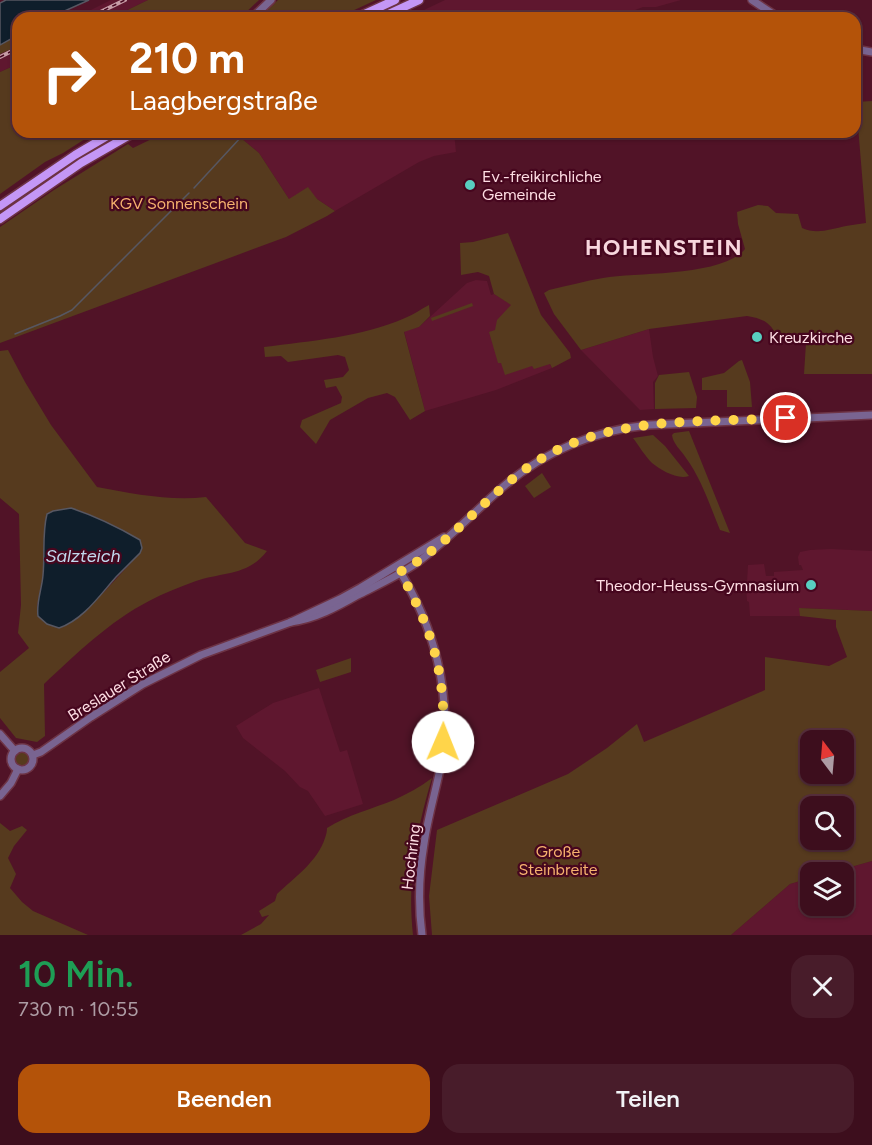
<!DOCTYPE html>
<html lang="de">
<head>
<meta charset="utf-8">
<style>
	:root { --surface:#3d0e1d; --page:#481c2a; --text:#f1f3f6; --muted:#ad9ca4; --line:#562e3b; --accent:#b45309 }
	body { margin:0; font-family:Figtree,sans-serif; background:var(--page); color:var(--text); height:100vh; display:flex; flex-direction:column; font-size:22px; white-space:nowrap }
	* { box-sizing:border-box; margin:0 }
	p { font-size:20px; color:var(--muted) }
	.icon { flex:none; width:33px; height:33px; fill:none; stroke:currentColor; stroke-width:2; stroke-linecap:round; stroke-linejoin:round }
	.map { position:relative; height:935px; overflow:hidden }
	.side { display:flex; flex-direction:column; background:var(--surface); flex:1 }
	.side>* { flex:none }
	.top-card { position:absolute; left:12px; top:12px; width:849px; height:126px; border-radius:18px; box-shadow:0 2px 4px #0004,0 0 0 2px var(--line); background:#b45309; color:#fff; overflow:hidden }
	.needle { width:39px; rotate:344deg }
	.controls { position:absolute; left:800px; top:730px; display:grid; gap:12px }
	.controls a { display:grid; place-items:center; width:54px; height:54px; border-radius:12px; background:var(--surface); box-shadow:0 2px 4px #0004,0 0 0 2px var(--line); font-size:30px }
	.pin { position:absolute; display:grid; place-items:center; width:51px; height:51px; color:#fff; margin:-26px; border:3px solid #fff; border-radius:50%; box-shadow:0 2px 6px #0007 }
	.me { position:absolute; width:66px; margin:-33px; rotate:1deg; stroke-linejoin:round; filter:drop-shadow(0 0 4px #0008) }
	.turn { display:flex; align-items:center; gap:21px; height:126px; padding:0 18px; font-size:27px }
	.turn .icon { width:78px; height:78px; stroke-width:2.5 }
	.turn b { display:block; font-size:42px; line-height:51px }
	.round { display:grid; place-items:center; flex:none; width:63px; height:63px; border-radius:18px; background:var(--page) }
	.head { display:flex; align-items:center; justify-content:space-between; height:102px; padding:0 18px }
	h1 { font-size:36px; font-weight:600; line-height:45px; color:#1e9e55 }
	.cta { display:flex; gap:12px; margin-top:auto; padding:12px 18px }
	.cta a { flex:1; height:69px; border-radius:18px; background:var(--accent); color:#fff; font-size:24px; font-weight:600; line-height:69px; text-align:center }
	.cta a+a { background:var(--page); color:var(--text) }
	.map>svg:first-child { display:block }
</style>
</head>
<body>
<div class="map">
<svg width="872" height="935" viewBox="0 0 872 935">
	<rect width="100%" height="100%" fill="#511327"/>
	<!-- built -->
	<g fill="#5f172f">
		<path d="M 111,0 L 148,0 L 111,18 L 75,18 Z"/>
		<path d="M 445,0 L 681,0 L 656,7 L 643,7 L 614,18 L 407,18 Z"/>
		<path d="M 18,46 L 18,64 L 0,72 L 0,54 Z"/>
		<path d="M 243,132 L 454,132 L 456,152 L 434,156 L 419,162 L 335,211 L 317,199 L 289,199 L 259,153 L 241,138 Z"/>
		<path d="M 476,280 L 487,281 L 491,295 L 494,294 L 519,309 L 552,368 L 496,390 L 425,411 L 404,331 L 419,327 L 467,283 Z"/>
		<path d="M 649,329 L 653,357 L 658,376 L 653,382 L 654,409 L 640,410 L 581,350 Z"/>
		<path d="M 831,549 L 872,551 L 872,611 L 800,608 L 800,616 L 750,616 L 749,602 L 747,601 L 746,588 L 751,588 L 747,582 L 748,565 L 764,564 L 766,576 L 774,576 L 774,572 L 803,570 L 801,565 L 799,565 L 798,557 L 800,552 L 810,550 Z"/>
		<path d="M 319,688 L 340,752 L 347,750 L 363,804 L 325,816 L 308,791 L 300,787 L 285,771 L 243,738 L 236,726 L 273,703 Z"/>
		<path d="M 872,861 L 872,935 L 731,935 L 790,884 L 810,878 L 810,906 L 843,906 L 843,873 L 830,873 Z"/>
	</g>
	<!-- green -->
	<g fill="#563a1e" fill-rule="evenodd">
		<path d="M 148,0 L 259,0 L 240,18 L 111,18 Z"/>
		<path d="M 278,0 L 376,0 L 337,18 L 259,18 Z"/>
		<path d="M 18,35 L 18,46 L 0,54 L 0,45 Z"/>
		<path d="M 18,64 L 18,132 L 96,132 L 63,153 L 45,162 L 0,194 L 0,72 Z"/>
		<path d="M 872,101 L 872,374 L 804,374 L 806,343 L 779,340 C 771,323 765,319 747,316 L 649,329 L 581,350 L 554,314 L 544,293 L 549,290 C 567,286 585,281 603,278 C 638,272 721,277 745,249 L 738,224 L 737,212 L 758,205 L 768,206 L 776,213 L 798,214 L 802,228 C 817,235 831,229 846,226 C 852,225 859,224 866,223 L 856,102 Z"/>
		<path d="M 119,132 L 124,132 L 84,155 L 75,163 L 0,215 L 0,209 L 108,138 Z"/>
		<path d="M 166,132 L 243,132 L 241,138 L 259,153 L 289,199 L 308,187 L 317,199 L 335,211 L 327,216 L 286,237 L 0,343 L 0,227 L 54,190 L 128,144 L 133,148 Z"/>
		<path d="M 508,233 L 541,315 L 570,353 L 571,358 L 552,368 L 550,364 L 534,369 L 532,366 L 505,375 L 501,363 L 498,363 L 489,332 L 495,330 L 497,320 L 511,305 L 494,294 L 489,276 L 478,272 L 461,275 L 460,243 L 473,242 Z"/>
		<path d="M 472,303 L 473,306 L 432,321 L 431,318 Z"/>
		<path d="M 429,305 L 430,316 L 419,327 L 404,332 L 425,411 L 410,420 L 395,397 L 387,393 L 368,398 L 330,420 L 316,444 L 300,427 L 302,420 L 341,403 L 342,397 L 336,386 L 326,388 L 324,380 L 343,377 L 349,370 L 345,357 L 338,355 L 288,362 L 281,356 L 265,357 L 264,347 C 311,341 361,337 405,318 C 413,315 421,309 429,305 Z"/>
		<path d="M 8,350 L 25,382 L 51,425 L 97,487 C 133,494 170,501 206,497 L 245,543 L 267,551 C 248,576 223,572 196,581 C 180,587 164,593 149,601 C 110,621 76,654 44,684 L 45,736 L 37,742 L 16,738 L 0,718 L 0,672 L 29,648 L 18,633 L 21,605 L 19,514 L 0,498 L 0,351 ZM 71,508 C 95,516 119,527 140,540 L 142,548 L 140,553 L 104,592 L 75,620 L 59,628 L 47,624 L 37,613 C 37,600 41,589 43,576 C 45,555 44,534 47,514 L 53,511 Z"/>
		<path d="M 742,360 L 750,382 L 752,407 L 727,407 L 727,390 L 702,390 L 702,378 L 724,373 L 739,361 Z"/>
		<path d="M 689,372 L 697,397 L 696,408 L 655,409 L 655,383 L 659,375 Z"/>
		<path d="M 689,431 L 730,533 L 720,530 C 710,506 702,480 686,458 C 681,450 673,444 672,435 L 674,433 Z"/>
		<path d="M 653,435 L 665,446 L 689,476 C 677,480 661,470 652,463 C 645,456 639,446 633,438 Z"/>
		<path d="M 542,473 L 551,487 L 534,498 L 525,486 Z"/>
		<path d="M 799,608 L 872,611 L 872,861 L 830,873 L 810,873 L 810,878 L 790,884 L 731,935 L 432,935 L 429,896 L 437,830 L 568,774 L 607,748 L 637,724 L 644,742 L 765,690 L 765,657 L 829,666 L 847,657 L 836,627 L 836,620 L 800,616 ZM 810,741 L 843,741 L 843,774 L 810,774 ZM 810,807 L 843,807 L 843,840 L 810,840 Z"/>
		<path d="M 351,658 L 351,672 L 320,682 L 316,670 Z"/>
		<circle cx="22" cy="759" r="8"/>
		<path d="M 432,778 C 416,832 407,879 413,935 L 241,935 L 261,924 L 269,915 L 262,917 L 259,911 L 275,901 L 277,894 C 294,878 318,861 325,838 C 326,835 327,832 327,828 C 347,815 372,809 394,800 C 407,794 420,787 432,778 Z"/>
		<path d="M 0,823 L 10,831 L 22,826 L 27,830 L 14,846 L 8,858 L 16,874 L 10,888 L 22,902 L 33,911 L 88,935 L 0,935 Z"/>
	</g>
	<!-- water -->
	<g fill="#0f1e2b" stroke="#575762" stroke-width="1.5">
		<path d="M 6,0 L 89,0 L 49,18 L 18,18 L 18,35 L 0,45 L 0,3 Z"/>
		<path d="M 71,508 C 95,516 118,527 140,540 L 142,548 L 140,553 C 132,561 124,569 116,577 C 100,595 83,620 59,628 L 47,624 L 38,616 C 36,602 42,589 43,575 C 45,555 42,533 47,514 L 53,511 Z"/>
	</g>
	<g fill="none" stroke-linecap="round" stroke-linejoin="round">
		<!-- stream -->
		<g stroke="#575762" stroke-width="1.5">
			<path d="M 194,188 L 242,136 L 244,132"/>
			<path d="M 15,334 L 60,316 L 72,310 L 189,193"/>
		</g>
		<!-- minor casing -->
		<g stroke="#6d3345" stroke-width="10">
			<g id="minor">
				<path d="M 752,0 L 779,18"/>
				<path d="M 252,18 L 271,0"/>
				<path d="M 855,49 L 872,52"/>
				<path d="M 399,570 C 434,626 452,693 442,759 C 437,787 428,815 424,844 C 419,874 418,905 422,935"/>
				<path d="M 291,622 C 315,619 337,607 358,595 C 378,585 400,575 418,562 C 449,539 475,511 504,486 C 545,451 596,430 649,425 L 872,415"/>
				<path d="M 0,734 L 15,751"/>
				<circle cx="22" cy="759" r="11"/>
				<path d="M 33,755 L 41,752 L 91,717 L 143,684 L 201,655 L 291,622 L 340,599 L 360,588 L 444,537"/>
				<path d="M 0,796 L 11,783 L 18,769"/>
			</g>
		</g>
		<!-- major casing -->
		<g stroke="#6d3345" stroke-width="11">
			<g id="major">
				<path d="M 356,18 L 395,0"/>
				<path d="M 380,18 L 419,0"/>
				<path d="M 0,206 L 75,155 L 114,132"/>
				<path d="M 0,219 L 81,163 L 135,132"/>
			</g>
		</g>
		<!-- minor -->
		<use href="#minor" stroke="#796491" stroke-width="7"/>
		<!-- major -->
		<use href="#major" stroke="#c497f6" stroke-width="8"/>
		<!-- rail casing -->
		<g stroke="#c69ca6" stroke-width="4">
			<g id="rail">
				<path d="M 88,18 L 125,0"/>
				<path d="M 0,57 L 18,48"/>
			</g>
		</g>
		<!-- rail -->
		<use href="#rail" stroke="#46061e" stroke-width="1.5" stroke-dasharray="4.5" stroke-linecap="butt"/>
	</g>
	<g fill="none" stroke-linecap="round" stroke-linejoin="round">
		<!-- route -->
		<path stroke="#ffd54a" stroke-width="10" stroke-dasharray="0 18" d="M 443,742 C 446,674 433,631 400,572 C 448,546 482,500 527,468 C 602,414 698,423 786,418"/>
	</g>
	<!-- markers -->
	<g fill="#58cec0" stroke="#46061e" stroke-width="2">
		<circle cx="470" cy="185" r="6"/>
		<circle cx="757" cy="337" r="6"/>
		<circle cx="811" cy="585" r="6"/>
	</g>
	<g text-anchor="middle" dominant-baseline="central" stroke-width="4.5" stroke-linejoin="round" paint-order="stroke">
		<!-- poi labels -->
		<g font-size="16" fill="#fedde3" stroke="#46061e" text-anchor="start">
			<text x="482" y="176">Ev.-freikirchliche<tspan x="482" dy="18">Gemeinde</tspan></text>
			<text x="769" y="337">Kreuzkirche</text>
			<text x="799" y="585" text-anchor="end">Theodor-Heuss-Gymnasium</text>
		</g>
		<!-- park labels -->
		<g font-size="16" fill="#f6b26e" stroke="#46061e">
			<text x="179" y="203">KGV Sonnenschein</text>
			<text x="558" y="851">Große<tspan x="558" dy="18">Steinbreite</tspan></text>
		</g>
		<!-- street labels -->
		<g font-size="16" fill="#fedde3" stroke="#46061e">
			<text transform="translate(119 686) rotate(-32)">Breslauer Straße</text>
			<text transform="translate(411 857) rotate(-83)">Hochring</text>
		</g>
		<!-- water labels -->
		<g font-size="18" font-style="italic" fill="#c1d9ee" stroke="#46061e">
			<text x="83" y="556">Salzteich</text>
		</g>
		<!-- district labels -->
		<g font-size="22" font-weight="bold" letter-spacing="1.5" fill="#f7d6dd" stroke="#46061e">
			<text x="664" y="247">HOHENSTEIN</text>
		</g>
	</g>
</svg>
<div class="controls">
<a><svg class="needle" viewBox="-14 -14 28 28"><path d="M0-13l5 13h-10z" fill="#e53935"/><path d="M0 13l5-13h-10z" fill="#ad9ca4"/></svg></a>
<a><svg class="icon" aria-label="search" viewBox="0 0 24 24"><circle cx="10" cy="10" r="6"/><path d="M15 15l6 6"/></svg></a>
<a><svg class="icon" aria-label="layers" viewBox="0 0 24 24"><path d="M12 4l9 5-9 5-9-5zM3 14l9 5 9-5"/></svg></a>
</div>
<div class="pin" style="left:786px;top:418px;background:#d93025"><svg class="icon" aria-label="arrive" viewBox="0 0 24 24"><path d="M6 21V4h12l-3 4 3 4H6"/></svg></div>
<svg class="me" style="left:443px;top:742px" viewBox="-20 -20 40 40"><circle r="19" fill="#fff"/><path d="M0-13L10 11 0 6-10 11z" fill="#ffd54a"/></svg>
<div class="top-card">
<div class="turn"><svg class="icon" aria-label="right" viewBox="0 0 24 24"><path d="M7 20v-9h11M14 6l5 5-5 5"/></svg><div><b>210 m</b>Laagbergstraße</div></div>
</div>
</div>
<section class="side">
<div class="head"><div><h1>10 Min.</h1><p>730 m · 10:55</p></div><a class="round"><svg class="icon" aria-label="close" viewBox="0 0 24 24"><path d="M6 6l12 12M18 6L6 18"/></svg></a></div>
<div class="cta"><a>Beenden</a><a>Teilen</a></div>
</section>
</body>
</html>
